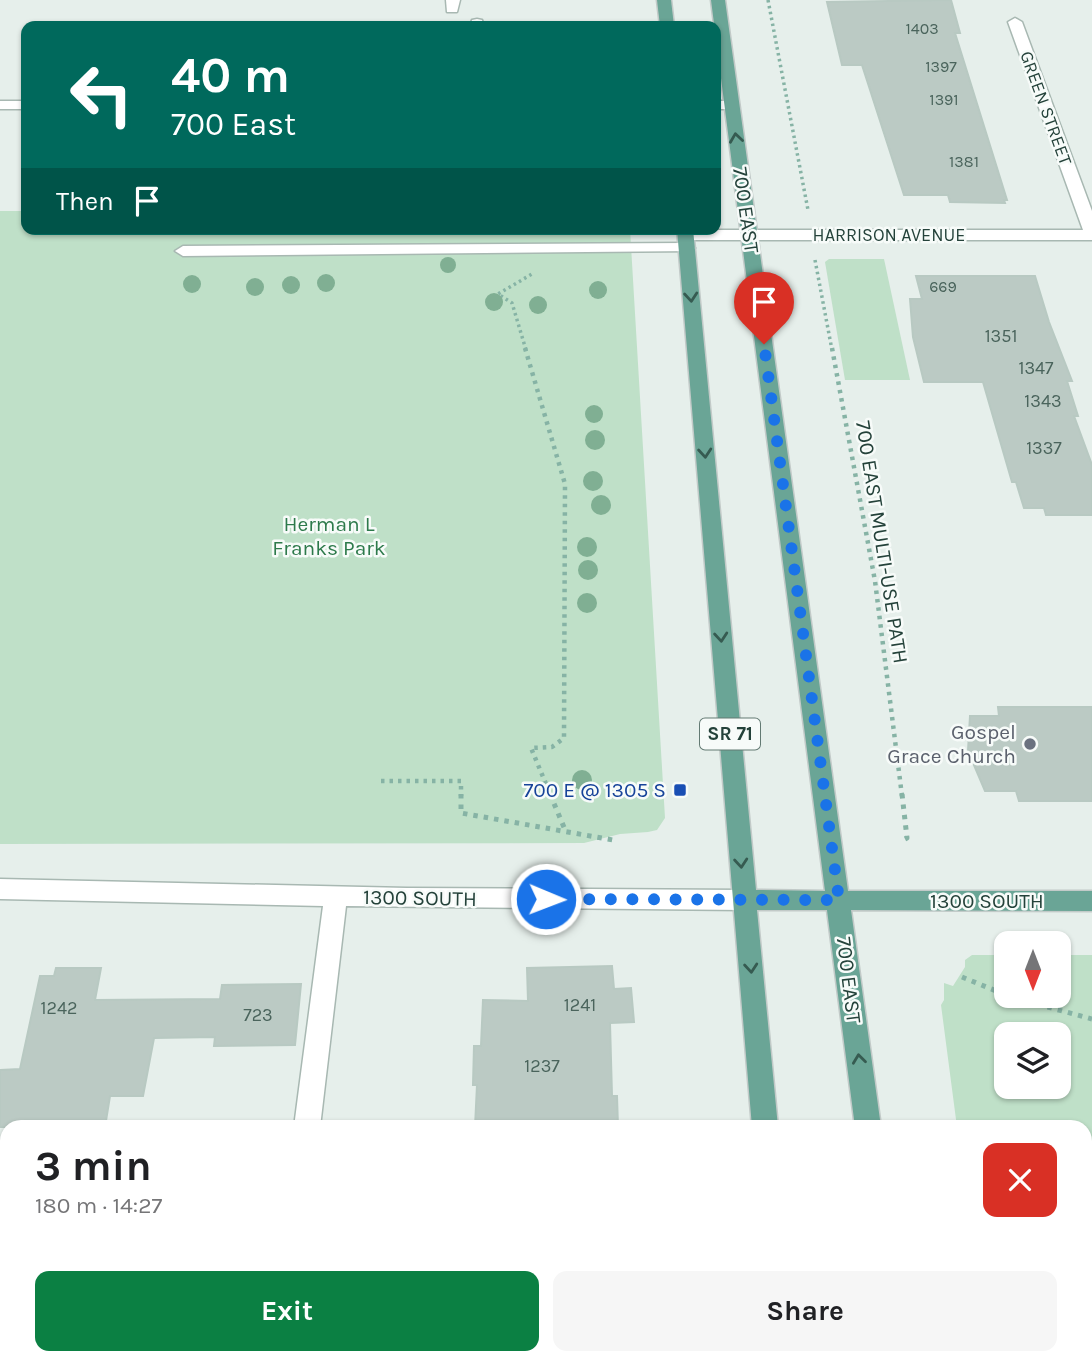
<!DOCTYPE html>
<html lang="en">
<head>
<meta charset="utf-8">
<style>
	:root { --surface:#fff; --page:#f6f6f6; --text:#202124; --muted:#757577; --accent:#0b8043 }
	body { margin:0; font-family:Karla,sans-serif; background:var(--page); color:var(--text); height:100vh; display:flex; flex-direction:column; font-size:26px; white-space:nowrap }
	* { box-sizing:border-box; margin:0 }
	p { font-size:23px; color:var(--muted) }
	.icon { flex:none; width:38px; height:38px; fill:none; stroke:currentColor; stroke-width:2; stroke-linecap:round; stroke-linejoin:round }
	.map { position:relative; flex:1; overflow:hidden }
	.drawer { position:absolute; left:0px; top:1120px; width:1092px; height:245px; display:flex; flex-direction:column; background:var(--surface); border-radius:21px 21px 0 0; box-shadow:0 2px 5px #0004 }
	.drawer>* { flex:none }
	.banner { position:absolute; left:21px; top:21px; width:700px; height:214px; border-radius:14px; box-shadow:0 2px 5px #0004; background:#00695c; color:#fff; overflow:hidden }
	.needle { width:46px; rotate:180deg }
	.buttons { position:absolute; left:994px; top:931px; display:grid; gap:14px }
	.buttons a { display:grid; place-items:center; width:77px; height:77px; border-radius:14px; background:var(--surface); box-shadow:0 2px 5px #0004; font-size:35px }
	.pin { position:absolute; display:grid; place-items:center; width:60px; height:60px; color:#fff; margin:-72px -30px; border-radius:50% 50% 50% 0; rotate:-45deg; box-shadow:0 0 7px #0007 }
	.pin .icon { rotate:45deg }
	.me { position:absolute; width:77px; margin:-38px; rotate:91deg; stroke-linejoin:round; filter:drop-shadow(0 0 5px #0008) }
	.turn { display:flex; align-items:center; gap:24px; height:147px; padding:0 35px; font-size:32px }
	.turn .icon { width:91px; height:91px; stroke-width:2.5 }
	.turn b { display:block; font-size:49px; line-height:60px }
	.then { display:flex; align-items:center; height:66px; padding:0 35px; background:#0003; gap:14px; font-size:26px }
	.round { display:grid; place-items:center; flex:none; width:74px; height:74px; border-radius:14px; background:var(--page) }
	.head { display:flex; align-items:center; justify-content:space-between; height:119px; padding:0 35px }
	h1 { font-size:42px; font-weight:700; line-height:52px }
	.primary-button { display:flex; gap:14px; margin-top:auto; padding:14px 35px }
	.primary-button a { flex:1; height:80px; border-radius:14px; background:var(--accent); color:#fff; font-size:28px; font-weight:700; line-height:80px; text-align:center }
	.primary-button a+a { background:var(--page); color:var(--text) }
	.map>svg:first-child { display:block }
</style>
</head>
<body>
<div class="map">
<svg width="1092" height="1365" viewBox="0 0 1092 1365">
	<rect width="100%" height="100%" fill="#e6efeb"/>
	<!-- green -->
	<g fill="#bfe0c8" fill-rule="evenodd">
		<path d="M 0,211 L 26,211 L 26,229 L 630,229 L 665,818 L 657,830 L 648,832 L 620,834 L 584,843 L 0,844 Z"/>
		<path d="M 829,259 L 884,259 L 910,380 L 845,380 L 825,262 Z"/>
		<path d="M 972,955 L 1006,955 L 1006,996 L 1059,996 L 1059,955 L 1092,955 L 1092,1365 L 987,1365 L 986,1358 L 1085,1358 L 1085,1127 L 957,1127 L 941,1005 L 944,1000 L 944,983 L 953,986 L 965,967 L 965,960 ZM 1006,1034 L 1059,1034 L 1059,1087 L 1006,1087 Z"/>
	</g>
	<!-- building -->
	<g fill="#bbcac4" stroke="#b8c9c2" stroke-width="2">
		<path d="M 951,0 L 960,33 L 955,33 L 1007,200 L 1004,200 L 1005,203 L 950,202 L 948,195 L 904,195 L 862,65 L 842,65 L 827,2 Z"/>
		<path d="M 916,276 L 1035,276 L 1049,322 L 1072,381 L 1067,381 L 1078,416 L 1074,416 L 1092,465 L 1092,515 L 1046,515 L 1044,508 L 1024,508 L 1016,482 L 1012,482 L 983,382 L 924,382 L 913,337 L 910,299 L 922,299 Z"/>
		<path d="M 998,707 L 1092,707 L 1092,801 L 1019,801 L 1016,791 L 985,791 L 968,751 L 970,716 L 999,716 Z"/>
		<path d="M 612,966 L 614,989 L 631,988 L 634,1022 L 610,1023 L 612,1096 L 617,1096 L 618,1127 L 475,1127 L 477,1085 L 473,1085 L 474,1046 L 481,1046 L 483,1000 L 528,1001 L 527,968 Z"/>
		<path d="M 56,968 L 101,968 L 95,1000 L 220,999 L 222,985 L 301,984 L 295,1045 L 214,1046 L 215,1037 L 154,1038 L 143,1096 L 110,1096 L 105,1127 L 0,1127 L 0,1070 L 20,1069 L 40,976 L 54,976 Z"/>
	</g>
	<g fill="none" stroke-linecap="round" stroke-linejoin="round">
		<!-- minor casing -->
		<g stroke="#a8b8b2" stroke-width="3">
			<g id="minor">
				<path d="M 446,0 L 460,0 L 457,12 L 447,12 Z"/>
				<path d="M 1015,18 L 1022,22 L 1092,211 L 1092,240 L 686,240 L 678,235 L 686,230 L 1083,230 L 1008,22 Z"/>
				<path d="M 477,19 L 482,20 L 484,26 L 470,26 L 472,20 Z"/>
				<rect x="0" y="101" width="26" height="8"/>
				<path d="M 716,101 L 732,101 L 739,105 L 732,109 L 716,109 Z"/>
				<path d="M 687,243 L 695,248 L 693,251 L 183,256 L 175,251 L 183,246 Z"/>
				<path d="M 0,879 L 407,888 L 744,890 L 752,893 L 756,900 L 752,907 L 744,910 L 346,906 L 320,1127 L 294,1127 L 323,906 L 0,899 Z"/>
				<path d="M 267,1358 L 295,1358 L 294,1365 L 266,1365 Z"/>
			</g>
		</g>
		<!-- major casing -->
		<g stroke="#c2cac8" stroke-width="3">
			<g id="major">
				<path d="M 657,0 L 671,0 L 674,26 L 660,26 Z"/>
				<path d="M 711,0 L 725,0 L 848,891 L 1092,891 L 1092,911 L 851,910 L 881,1127 L 855,1127 L 827,910 L 757,910 L 778,1127 L 752,1127 L 677,229 L 693,229 L 756,890 L 825,891 Z"/>
				<path d="M 771,1358 L 799,1358 L 800,1365 L 772,1365 Z"/>
				<path d="M 884,1358 L 912,1358 L 913,1365 L 885,1365 Z"/>
			</g>
		</g>
		<!-- path-far2 -->
		<g stroke="#86b3a5" stroke-width="3.5" stroke-dasharray="2.5 3.5" stroke-linecap="butt">
			<path d="M 768,0 L 808,210"/>
			<path d="M 815,260 L 832,350"/>
			<path d="M 526,350 L 512,303 L 498,294 L 532,274"/>
		</g>
		<!-- path-far1 -->
		<g stroke="#86b3a5" stroke-width="4.5" stroke-dasharray="3.5 5" stroke-linecap="butt">
			<path d="M 525,348 L 565,484 L 564,738 L 552,747 L 531,748 L 551,796"/>
			<path d="M 832,348 L 875,581 L 902,796"/>
			<path d="M 381,781 L 461,781 L 461,796"/>
		</g>
		<!-- path -->
		<g stroke="#86b3a5" stroke-width="5" stroke-dasharray="4.5 6" stroke-linecap="butt">
			<path d="M 461,794 L 461,813 L 613,840"/>
			<path d="M 550,794 L 566,832"/>
			<path d="M 902,794 L 907,838 L 903,840"/>
			<path d="M 962,977 L 1006,995"/>
			<path d="M 1007,996 L 1092,1019"/>
			<path d="M 1085,1336 L 1092,1310"/>
			<path d="M 1077,1365 L 1079,1358"/>
		</g>
		<!-- minor -->
		<use href="#minor" fill="#fff" fill-rule="evenodd"/>
		<!-- major -->
		<use href="#major" fill="#6aa596" fill-rule="evenodd"/>
	</g>
	<!-- trees -->
	<g fill="#80af93">
		<circle cx="448" cy="265" r="8"/>
		<circle cx="326" cy="283" r="9"/>
		<circle cx="192" cy="284" r="9"/>
		<circle cx="291" cy="285" r="9"/>
		<circle cx="255" cy="287" r="9"/>
		<circle cx="598" cy="290" r="9"/>
		<circle cx="494" cy="302" r="9"/>
		<circle cx="538" cy="305" r="9"/>
		<circle cx="594" cy="414" r="9"/>
		<circle cx="595" cy="440" r="10"/>
		<circle cx="593" cy="481" r="10"/>
		<circle cx="601" cy="505" r="10"/>
		<circle cx="587" cy="547" r="10"/>
		<circle cx="588" cy="570" r="10"/>
		<circle cx="587" cy="603" r="10"/>
		<circle cx="582" cy="780" r="10"/>
	</g>
	<!-- one-way arrows -->
	<defs><path id="oneway-chevron" d="M-2-3.5L2.5 0L-2 3.5" fill="none" stroke-width="1.6" stroke-linecap="round" stroke-linejoin="round" transform="scale(1.75)"/></defs>
	<g stroke="#365b51">
		<use href="#oneway-chevron" transform="translate(736 138) rotate(-98)"/>
		<use href="#oneway-chevron" transform="translate(691 297) rotate(85)"/>
		<use href="#oneway-chevron" transform="translate(705 453) rotate(85)"/>
		<use href="#oneway-chevron" transform="translate(721 637) rotate(85)"/>
		<use href="#oneway-chevron" transform="translate(741 863) rotate(85)"/>
		<use href="#oneway-chevron" transform="translate(751 968) rotate(85)"/>
		<use href="#oneway-chevron" transform="translate(859 1059) rotate(-97)"/>
	</g>
	<g fill="none" stroke-linecap="round" stroke-linejoin="round">
		<!-- route -->
		<path stroke="#1a73e8" stroke-width="12" stroke-dasharray="0 21.6" d="M 546,899 L 839,900 L 764,344"/>
	</g>
	<!-- markers -->
	<circle fill="#6b7280" stroke="#f7fbf9" stroke-width="2.5" cx="1030" cy="744" r="7"/>
	<rect fill="#1a4fb4" stroke="#f7fbf9" stroke-width="2.5" x="673" y="783" width="14" height="14" rx="3.5"/>
	<g text-anchor="middle" dominant-baseline="central" stroke-width="5" stroke-linejoin="round" paint-order="stroke">
		<!-- far-number labels -->
		<g font-size="16" fill="#4a645c">
			<text x="922" y="28">1403</text>
			<text x="941" y="66">1397</text>
			<text x="944" y="99">1391</text>
			<text x="964" y="161">1381</text>
			<text x="943" y="286">669</text>
		</g>
		<!-- far-street labels -->
		<g font-size="18" fill="#24423a" stroke="#f7fbf9">
			<text transform="translate(1046 108) rotate(70)">GREEN STREET</text>
			<text x="889" y="235">HARRISON AVENUE</text>
		</g>
		<!-- number labels -->
		<g font-size="18" fill="#4a645c">
			<text x="1001" y="336">1351</text>
			<text x="1036" y="368">1347</text>
			<text x="1043" y="401">1343</text>
			<text x="1044" y="448">1337</text>
			<text x="580" y="1005">1241</text>
			<text x="59" y="1008">1242</text>
			<text x="258" y="1015">723</text>
			<text x="542" y="1066">1237</text>
		</g>
		<!-- shield labels -->
		<rect fill="#f7fbf9" stroke="#637a73" stroke-width="2" x="700" y="718.5" width="60" height="31" rx="5"/>
		<g font-size="19" font-weight="bold" fill="#24423a">
			<text x="730" y="734">SR 71</text>
		</g>
		<!-- street labels -->
		<g font-size="21" fill="#24423a" stroke="#f7fbf9">
			<text transform="translate(746 210) rotate(82)">700 EAST</text>
			<text transform="translate(882 542) rotate(81)">700 EAST MULTI-USE PATH</text>
			<text transform="translate(420 898) rotate(1)">1300 SOUTH</text>
			<text x="987" y="901">1300 SOUTH</text>
			<text transform="translate(849 980) rotate(83)">700 EAST</text>
		</g>
		<!-- park labels -->
		<g font-size="21" fill="#2d7a4b" stroke="#f7fbf9">
			<text x="329" y="524">Herman L<tspan x="329" dy="24">Franks Park</tspan></text>
		</g>
		<!-- worship labels -->
		<g font-size="21" fill="#5b616d" stroke="#f7fbf9" text-anchor="end">
			<text x="1016" y="732">Gospel<tspan x="1016" dy="24">Grace Church</tspan></text>
		</g>
		<!-- transit labels -->
		<g font-size="21" fill="#164399" stroke="#f7fbf9" text-anchor="end">
			<text x="666" y="790">700 E @ 1305 S</text>
		</g>
	</g>
</svg>
<div class="buttons">
<a><svg class="needle" viewBox="-14 -14 28 28"><path d="M0-13l5 13h-10z" fill="#e53935"/><path d="M0 13l5-13h-10z" fill="#757577"/></svg></a>
<a><svg class="icon" aria-label="layers" viewBox="0 0 24 24"><path d="M12 4l9 5-9 5-9-5zM3 14l9 5 9-5"/></svg></a>
</div>
<div class="pin" style="left:764px;top:344px;background:#d93025"><svg class="icon" aria-label="arrive" viewBox="0 0 24 24"><path d="M6 21V4h12l-3 4 3 4H6"/></svg></div>
<svg class="me" style="left:546px;top:899px" viewBox="-20 -20 40 40"><circle r="17" fill="#1a73e8" stroke="#fff" stroke-width="3"/><path d="M0-11L8 9 0 5-8 9z" fill="#fff"/></svg>
<div class="banner">
<div class="turn"><svg class="icon" aria-label="left" viewBox="0 0 24 24"><path d="M17 20v-9H6M10 6l-5 5 5 5"/></svg><div><b>40 m</b>700 East</div></div>
<div class="then">Then<svg class="icon" aria-label="arrive" viewBox="0 0 24 24"><path d="M6 21V4h12l-3 4 3 4H6"/></svg></div>
</div>
<section class="drawer">
<div class="head"><div><h1>3 min</h1><p>180 m · 14:27</p></div><a class="round" style="background:#d93025;color:#fff"><svg class="icon" aria-label="close" viewBox="0 0 24 24"><path d="M6 6l12 12M18 6L6 18"/></svg></a></div>
<div class="primary-button"><a>Exit</a><a>Share</a></div>
</section>
</div>
</body>
</html>
